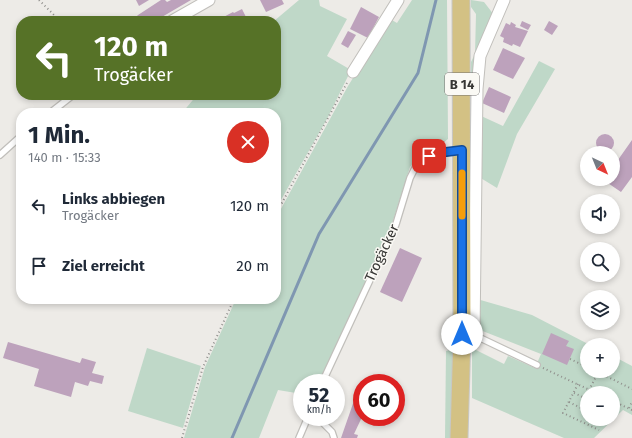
<!DOCTYPE html>
<html lang="de">
<head>
<meta charset="utf-8">
<style>
	:root { --surface:#fff; --page:#f6f6f7; --text:#1f2937; --muted:#747a83 }
	body { margin:0; font-family:"Fira Sans",sans-serif; background:var(--page); color:var(--text); height:100vh; display:flex; flex-direction:column; font-size:15px; white-space:nowrap }
	* { box-sizing:border-box; margin:0 }
	p { font-size:13px; color:var(--muted) }
	.icon { flex:none; width:22px; height:22px; fill:none; stroke:currentColor; stroke-width:2; stroke-linecap:round; stroke-linejoin:round }
	.map { position:relative; flex:1; overflow:hidden }
	.drawer { position:absolute; left:16px; top:108px; width:265px; height:196px; display:flex; flex-direction:column; background:var(--surface); border-radius:16px; box-shadow:0 2px 6px #0003 }
	.drawer>* { flex:none }
	.hud { position:absolute; left:16px; top:16px; width:265px; height:84px; border-radius:16px; box-shadow:0 2px 6px #0003; background:#567227; color:#fff; overflow:hidden }
	.needle { width:26px; rotate:137deg }
	.tools { position:absolute; left:580px; top:146px; display:grid; gap:8px }
	.tools a { display:grid; place-items:center; width:40px; height:40px; border-radius:50%; background:var(--surface); box-shadow:0 2px 6px #0003; font-size:20px }
	.speed { position:absolute; left:293px; top:374px; display:flex; gap:8px; font-size:20px; font-weight:700; text-align:center }
	.speed>* { display:grid; place-content:center; width:52px; height:52px; border-radius:50%; background:var(--surface); box-shadow:0 2px 6px #0003; line-height:1 }
	.speed small { font-size:10px; font-weight:400 }
	.speed .limit { border:6px solid #d22; background:#fff; color:#111 }
	.pin { position:absolute; display:grid; place-items:center; width:34px; height:34px; color:#fff; margin:-17px; border-radius:8px; box-shadow:0 2px 6px #0006 }
	.me { position:absolute; width:44px; margin:-22px; rotate:0deg; stroke-linejoin:round; filter:drop-shadow(0 0 3px #0008) }
	.turn { display:flex; align-items:center; gap:14px; height:84px; padding:0 12px; font-size:18px }
	.turn .icon { width:52px; height:52px; stroke-width:2.5 }
	.turn b { display:block; font-size:28px; line-height:34px }
	.round { display:grid; place-items:center; flex:none; width:42px; height:42px; border-radius:21px; background:var(--page) }
	.overview { display:flex; align-items:center; justify-content:space-between; height:68px; padding:0 12px }
	h1 { font-size:24px; font-weight:700; line-height:30px }
	ul { padding:0; list-style:none }
	li { display:flex; align-items:center; gap:12px; height:60px; padding:0 12px }
	li div { flex:1 }
	li b { display:block; font-size:15px }
	li em { font-style:normal }
	.map>svg:first-child { display:block }
</style>
</head>
<body>
<div class="map">
<svg width="632" height="438" viewBox="0 0 632 438">
	<rect width="100%" height="100%" fill="#edebe7"/>
	<!-- green -->
	<g fill="#bfd8c8" fill-rule="evenodd">
		<path d="M 299,0 L 319,0 L 320,6 L 347,19 L 327,56 L 351,70 L 328,117 L 277,207 L 276,113 L 182,113 L 197,95 L 276,95 L 276,21 L 274,21 Z"/>
		<path d="M 412,0 L 447,0 L 448,139 L 438,147 L 420,155 L 410,167 L 392,224 L 320,383 L 302,383 L 302,394 L 278,390 L 259,438 L 184,438 L 205,367 L 236,299 L 276,299 L 276,218 L 348,86 L 390,19 L 397,23 Z"/>
		<path d="M 471,0 L 484,2 L 494,15 L 475,87 L 471,87 L 471,62 L 475,54 L 476,14 L 471,7 Z"/>
		<path d="M 539,61 L 555,69 L 517,134 L 497,188 L 479,177 L 479,115 L 503,126 Z"/>
		<path d="M 477,299 L 532,315 L 590,345 L 587,345 L 587,371 L 613,371 L 613,356 L 632,366 L 632,415 L 623,410 L 594,438 L 564,438 L 472,398 L 472,348 L 504,364 L 508,356 L 535,368 L 541,354 L 480,330 ZM 587,393 L 613,393 L 613,419 L 587,419 Z"/>
		<path d="M 147,348 L 201,366 L 183,428 L 128,411 Z"/>
		<path d="M 455,349 L 454,438 L 445,438 L 446,351 Z"/>
	</g>
	<g fill="none" stroke-linecap="round" stroke-linejoin="round">
		<!-- stream -->
		<path stroke="#7f97b1" stroke-width="3" d="M 232,438 L 319,234 L 418,73 L 436,0"/>
	</g>
	<!-- building -->
	<g fill="#bda2bc">
		<path d="M 136,0 L 149,0 L 139,6 Z"/>
		<path d="M 161,0 L 165,0 L 167,2 L 171,0 L 191,0 L 155,21 L 132,21 L 138,15 Z"/>
		<path d="M 260,0 L 282,0 L 284,4 L 266,12 Z"/>
		<path d="M 361,7 L 379,17 L 368,38 L 350,29 Z"/>
		<path d="M 242,9 L 248,21 L 216,21 L 233,12 L 234,13 Z"/>
		<path d="M 522,21 L 531,25 L 528,30 L 520,26 Z"/>
		<path d="M 549,21 L 558,26 L 552,35 L 544,30 Z"/>
		<path d="M 511,22 L 516,25 L 515,27 L 528,31 L 520,47 L 513,44 L 512,46 L 503,42 L 504,38 L 500,36 L 506,23 L 510,25 Z"/>
		<path d="M 348,31 L 356,35 L 348,48 L 341,44 Z"/>
		<path d="M 503,48 L 525,58 L 513,79 L 493,70 Z"/>
		<path d="M 489,87 L 511,97 L 504,113 L 482,103 Z"/>
		<circle cx="605" cy="143" r="9"/>
		<path d="M 632,140 L 632,177 L 621,192 L 602,179 L 613,179 L 613,167 Z"/>
		<path d="M 400,248 L 422,258 L 402,302 L 380,292 Z"/>
		<path d="M 551,333 L 569,341 L 566,346 L 574,349 L 567,365 L 542,354 Z"/>
		<path d="M 8,342 L 80,363 L 82,358 L 96,362 L 92,373 L 104,376 L 102,384 L 90,381 L 88,386 L 75,382 L 71,397 L 34,386 L 39,369 L 3,358 Z"/>
		<path d="M 356,395 L 362,397 L 362,417 L 354,434 L 358,435 L 357,438 L 341,438 Z"/>
	</g>
	<g fill="none" stroke-linecap="round" stroke-linejoin="round">
		<!-- service casing -->
		<g stroke="#c1bfbb" stroke-width="8">
			<g id="service">
				<path d="M 50,113 L 73,95"/>
				<path d="M 0,155 L 21,136"/>
				<path d="M 472,334 L 537,365"/>
				<path d="M 322,383 L 396,224 L 410,178 L 417,164 L 429,156 L 459,150"/>
				<path d="M 317,417 L 332,432 L 334,438"/>
				<path d="M 299,438 L 308,417"/>
			</g>
		</g>
		<!-- minor casing -->
		<g stroke="#c1bfbb" stroke-width="13">
			<g id="minor">
				<path d="M 172,21 L 209,0"/>
				<path d="M 353,72 L 398,0"/>
				<path d="M 474,334 L 477,89 L 480,56 L 504,0"/>
			</g>
		</g>
		<!-- primary casing -->
		<g stroke="#c7c7c6" stroke-width="19">
			<path id="primary" d="M 459,438 L 462,334 L 461,0"/>
		</g>
		<!-- path -->
		<g stroke="#8f8e8b" stroke-width="2" stroke-dasharray="1 3" stroke-linecap="butt">
			<path d="M 39,0 L 60,21"/>
			<path d="M 276,214 L 348,81"/>
			<path d="M 570,359 L 587,367"/>
			<path d="M 543,368 L 596,393"/>
			<path d="M 596,371 L 632,389"/>
			<path d="M 578,384 L 563,413 L 599,430"/>
			<path d="M 589,390 L 599,371"/>
			<path d="M 574,393 L 587,399"/>
			<path d="M 613,401 L 632,410"/>
			<path d="M 569,402 L 587,411"/>
			<path d="M 629,408 L 632,402"/>
			<path d="M 603,419 L 606,419"/>
			<path d="M 182,438 L 203,367 L 234,299"/>
		</g>
		<!-- service -->
		<use href="#service" stroke="#fff" stroke-width="5.5"/>
		<!-- minor -->
		<use href="#minor" stroke="#fff" stroke-width="11"/>
		<!-- primary -->
		<use href="#primary" stroke="#d3c184" stroke-width="17"/>
	</g>
	<g fill="none" stroke-linecap="round" stroke-linejoin="round">
		<!-- route casing -->
		<g stroke="#114b97" stroke-width="10">
			<path id="route" d="M 429,156 L 446,152 L 462,150 L 462,334"/>
		</g>
		<!-- route -->
		<use href="#route" stroke="#1a73e8" stroke-width="7"/>
		<!-- slow -->
		<path stroke="#f59e0b" stroke-width="7" d="M 462,216 L 462,173"/>
	</g>
	<g text-anchor="middle" dominant-baseline="central" stroke-width="3" stroke-linejoin="round" paint-order="stroke">
		<!-- shield labels -->
		<rect fill="#faf9f4" stroke="#72716e" stroke-width="1" x="445" y="73" width="34" height="22" rx="3"/>
		<g font-size="13" font-weight="bold" fill="#373735">
			<text x="462" y="84">B 14</text>
		</g>
		<!-- street labels -->
		<g font-size="14" fill="#373735" stroke="#faf9f4">
			<text transform="translate(382 253) rotate(-65)">Trogäcker</text>
		</g>
	</g>
</svg>
<div class="tools">
<a><svg class="needle" viewBox="-14 -14 28 28"><path d="M0-13l5 13h-10z" fill="#e53935"/><path d="M0 13l5-13h-10z" fill="#747a83"/></svg></a>
<a><svg class="icon" aria-label="sound" viewBox="0 0 24 24"><path d="M4 9h4l5-4v14l-5-4H4zM17 9q2 3 0 6"/></svg></a>
<a><svg class="icon" aria-label="search" viewBox="0 0 24 24"><circle cx="10" cy="10" r="6"/><path d="M15 15l6 6"/></svg></a>
<a><svg class="icon" aria-label="layers" viewBox="0 0 24 24"><path d="M12 4l9 5-9 5-9-5zM3 14l9 5 9-5"/></svg></a>
<a>+</a>
<a>−</a>
</div>
<div class="speed"><div>52<small>km/h</small></div><div class="limit">60</div></div>
<div class="pin" style="left:429px;top:156px;background:#d93025"><svg class="icon" aria-label="arrive" viewBox="0 0 24 24"><path d="M6 21V4h12l-3 4 3 4H6"/></svg></div>
<svg class="me" style="left:462px;top:334px" viewBox="-20 -20 40 40"><circle r="19" fill="#fff"/><path d="M0-13L10 11 0 6-10 11z" fill="#1a73e8"/></svg>
<div class="hud">
<div class="turn"><svg class="icon" aria-label="left" viewBox="0 0 24 24"><path d="M17 20v-9H6M10 6l-5 5 5 5"/></svg><div><b>120 m</b>Trogäcker</div></div>
</div>
<section class="drawer">
<div class="overview"><div><h1>1 Min.</h1><p>140 m · 15:33</p></div><a class="round" style="background:#d93025;color:#fff"><svg class="icon" aria-label="close" viewBox="0 0 24 24"><path d="M6 6l12 12M18 6L6 18"/></svg></a></div>
<ul>
<li><svg class="icon" aria-label="left" viewBox="0 0 24 24"><path d="M17 20v-9H6M10 6l-5 5 5 5"/></svg><div><b>Links abbiegen</b><p>Trogäcker</p></div><em>120 m</em></li>
<li><svg class="icon" aria-label="arrive" viewBox="0 0 24 24"><path d="M6 21V4h12l-3 4 3 4H6"/></svg><div><b>Ziel erreicht</b></div><em>20 m</em></li>
</ul>
</section>
</div>
</body>
</html>
